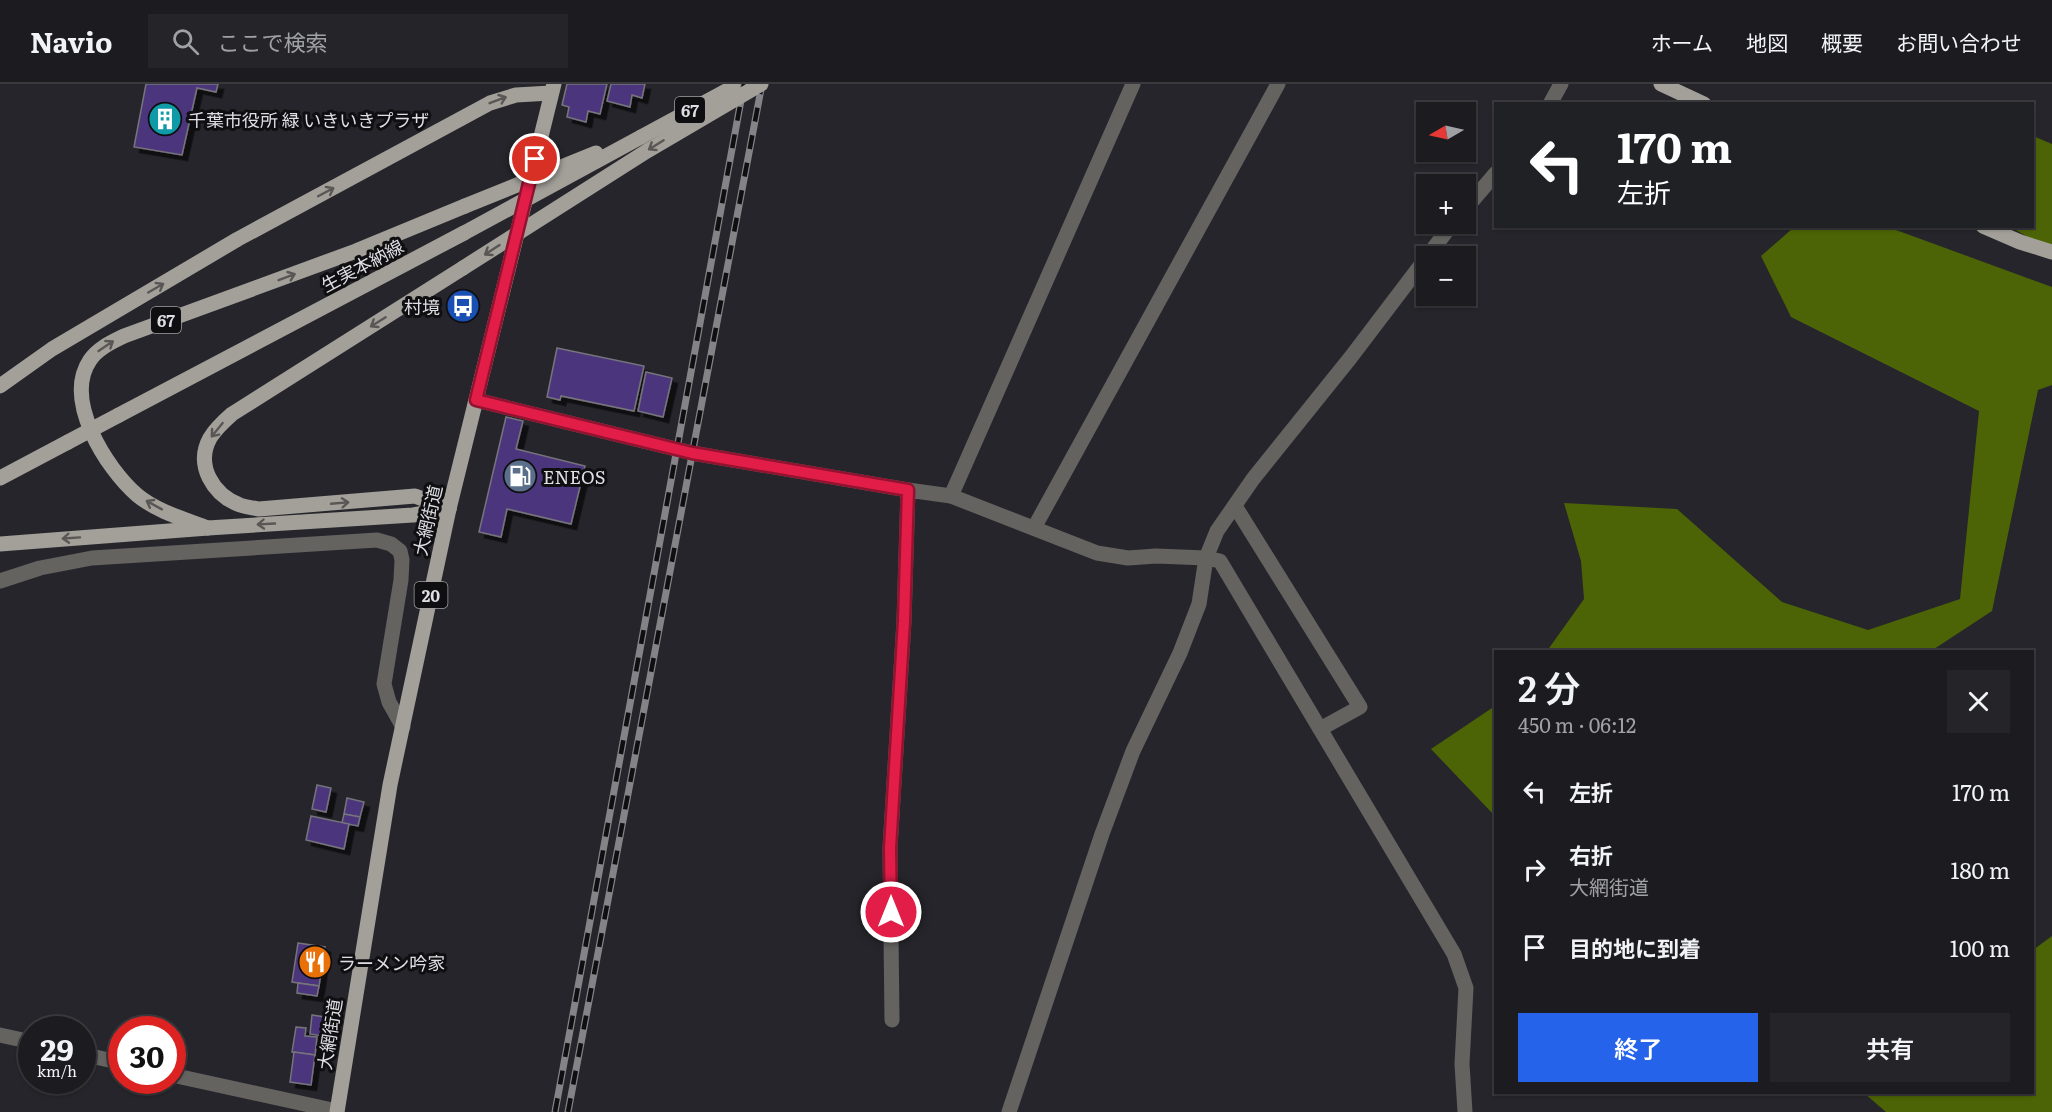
<!DOCTYPE html>
<html lang="ja">
<head>
<meta charset="utf-8">
<style>
	:root { --surface:#1c1c20; --page:#252529; --text:#f1f3f6; --muted:#a0a1a5; --line:#3a3a3e; --accent:#2563eb }
	body { margin:0; font-family:Literata,"Noto Sans JP",serif; background:var(--page); color:var(--text); height:100vh; display:flex; flex-direction:column; font-size:22px; white-space:nowrap }
	* { box-sizing:border-box; margin:0 }
	p { font-size:20px; color:var(--muted) }
	.icon { flex:none; width:33px; height:33px; fill:none; stroke:currentColor; stroke-width:2; stroke-linecap:round; stroke-linejoin:round }
	.map { position:relative; flex:1; overflow:hidden }
	.sheet { position:absolute; left:1494px; top:566px; width:540px; height:444px; display:flex; flex-direction:column; background:var(--surface); border-radius:0px; box-shadow:0 2px 4px #0004,0 0 0 2px var(--line) }
	.sheet>* { flex:none }
	.banner { position:absolute; left:1494px; top:18px; width:540px; height:126px; border-radius:0px; box-shadow:0 2px 4px #0004,0 0 0 2px var(--line); background:#202124; color:#fff; overflow:hidden }
	.needle { width:39px; rotate:261deg }
	.buttons { position:absolute; left:1416px; top:18px; display:grid; gap:12px }
	.buttons a { display:grid; place-items:center; width:60px; height:60px; border-radius:0px; background:var(--surface); box-shadow:0 2px 4px #0004,0 0 0 2px var(--line); font-size:30px }
	.speed { position:absolute; left:18px; top:932px; display:flex; gap:12px; font-size:30px; font-weight:700; text-align:center }
	.speed>* { display:grid; place-content:center; width:78px; height:78px; border-radius:50%; background:var(--surface); box-shadow:0 2px 4px #0004,0 0 0 2px var(--line); line-height:1 }
	.speed small { font-size:15px; font-weight:400 }
	.speed .limit { border:9px solid #d22; background:#fff; color:#111 }
	.pin { position:absolute; display:grid; place-items:center; width:51px; height:51px; color:#fff; margin:-26px; border:3px solid #fff; border-radius:50%; box-shadow:0 2px 6px #0007 }
	.me { position:absolute; width:66px; margin:-33px; rotate:0deg; stroke-linejoin:round; filter:drop-shadow(0 0 4px #0008) }
	.turn { display:flex; align-items:center; gap:21px; height:126px; padding:0 24px; font-size:27px }
	.turn .icon { width:78px; height:78px; stroke-width:2.5 }
	.turn b { display:block; font-size:42px; line-height:51px }
	.round { display:grid; place-items:center; flex:none; width:63px; height:63px; border-radius:0px; background:var(--page) }
	.head { display:flex; align-items:center; justify-content:space-between; height:102px; padding:0 24px }
	h1 { font-size:36px; font-weight:600; line-height:45px }
	.button { display:flex; gap:12px; margin-top:auto; padding:12px 24px }
	.button a { flex:1; height:69px; border-radius:0px; background:var(--accent); color:#fff; font-size:24px; font-weight:600; line-height:69px; text-align:center }
	.button a+a { background:var(--page); color:var(--text) }
	ul { padding:0; list-style:none }
	li { display:flex; align-items:center; gap:18px; height:78px; padding:0 24px }
	li div { flex:1 }
	li b { display:block; font-size:22px }
	li em { font-style:normal }
	header { display:flex; align-items:center; gap:36px; box-sizing:border-box; height:84px; padding:0 30px; background:var(--surface); border-bottom:2px solid var(--line) }
	header strong { font-size:28px }
	nav { display:flex; gap:33px; margin-inline-start:auto; font-size:21px }
	.search { width:420px; height:54px; background:var(--page); display:flex; align-items:center; gap:15px; box-sizing:border-box; padding:0 21px; border-radius:0px; color:var(--muted); font-size:22px }
	.map>svg:first-child { display:block }
</style>
</head>
<body>
<header>
<strong>Navio</strong>
<div class="search"><svg class="icon" aria-label="search" viewBox="0 0 24 24"><circle cx="10" cy="10" r="6"/><path d="M15 15l6 6"/></svg>ここで検索</div>
<nav><a>ホーム</a><a>地図</a><a>概要</a><a>お問い合わせ</a></nav>
</header>
<div class="map">
<svg width="2052" height="1028" viewBox="0 0 2052 1028">
	<defs>
		<filter id="shadow"><feDropShadow dx="5.5" dy="5.5" stdDeviation="0" flood-color="#0009"/></filter>
	</defs>
	<rect width="100%" height="100%" fill="#26252b"/>
	<!-- forest -->
	<g fill="#4c6405">
		<path d="M 2033,52 L 2052,60 L 2052,168 L 2011,143 L 2032,142 Z"/>
		<path d="M 1804,142 L 1869,142 L 1896,146 L 2052,203 L 2052,301 L 2038,306 L 1992,527 L 1931,567 L 1547,567 L 1584,515 L 1581,477 L 1564,419 L 1677,425 L 1782,518 L 1868,546 L 1960,515 L 1979,327 L 1791,233 L 1761,172 L 1793,144 Z"/>
		<path d="M 1495,622 L 1495,732 L 1431,665 Z"/>
		<path d="M 2052,852 L 2052,1028 L 1886,1028 L 1864,1009 L 2032,1008 L 2033,866 Z"/>
	</g>
	<!-- building -->
	<g fill="#4c367c" stroke="#76747c" stroke-width="1.5" filter="url(#shadow)">
		<path d="M 146,0 L 218,0 L 216,8 L 197,4 L 182,71 L 134,63 Z"/>
		<path d="M 567,0 L 607,0 L 600,30 L 588,27 L 586,38 L 567,33 L 569,23 L 562,21 Z"/>
		<path d="M 611,0 L 645,0 L 642,14 L 632,11 L 630,23 L 607,17 Z"/>
		<path d="M 557,264 L 644,282 L 634,327 L 561,312 L 560,316 L 547,313 Z"/>
		<path d="M 646,288 L 672,294 L 663,333 L 638,327 Z"/>
		<path d="M 506,333 L 523,337 L 516,365 L 585,382 L 571,440 L 507,425 L 501,453 L 479,448 Z"/>
		<path d="M 317,701 L 331,704 L 326,728 L 312,725 Z"/>
		<path d="M 347,714 L 364,718 L 360,733 L 344,730 Z"/>
		<path d="M 344,730 L 360,733 L 358,742 L 342,739 Z"/>
		<path d="M 311,732 L 349,740 L 344,765 L 306,756 Z"/>
		<path d="M 298,859 L 325,863 L 319,902 L 292,898 Z"/>
		<path d="M 298,899 L 319,902 L 317,912 L 297,909 Z"/>
		<path d="M 312,931 L 325,933 L 322,952 L 310,950 Z"/>
		<path d="M 296,943 L 306,944 L 305,952 L 317,953 L 315,971 L 292,968 Z"/>
		<path d="M 294,968 L 315,971 L 311,1001 L 290,998 Z"/>
	</g>
	<g fill="none" stroke-linecap="round" stroke-linejoin="round">
		<!-- minor -->
		<g stroke="#646360" stroke-width="15">
			<path d="M 1550,20 L 1561,0"/>
			<path d="M 1466,124 L 1496,89"/>
			<path d="M 476,316 L 692,369 L 908,406"/>
			<path d="M 951,412 L 1133,0"/>
			<path d="M 1235,422 L 1360,623 L 1320,645"/>
			<path d="M 1034,444 L 1278,0"/>
			<path d="M 0,497 L 40,484 L 92,474 L 377,456 L 391,460 L 400,467 L 402,476 L 401,496 L 384,600 L 389,618 L 403,643"/>
			<path d="M 892,936 L 890,764 L 904,537 L 908,406 L 951,412 L 1097,469 L 1128,474 L 1156,472 L 1206,474 L 1220,477 L 1454,870 L 1466,904 L 1462,980 L 1465,1028"/>
			<path d="M 0,951 L 32,958"/>
			<path d="M 82,970 L 122,979"/>
			<path d="M 172,991 L 337,1027"/>
			<path d="M 1009,1028 L 1102,750 L 1133,667 L 1180,569 L 1199,520 L 1206,474 L 1217,447 L 1253,395 L 1351,273 L 1452,140"/>
		</g>
		<!-- primary -->
		<g stroke="#a2a099" stroke-width="15">
			<path d="M 1661,0 L 1704,20"/>
			<path d="M 641,53 L 739,0"/>
			<path d="M 1983,142 L 2020,158 L 2052,168"/>
			<path d="M 0,302 L 52,265 L 238,155 L 490,19 L 516,11 L 551,9"/>
			<path d="M 119,331 L 464,149"/>
			<path d="M 0,394 L 68,358"/>
			<path d="M 449,425 L 415,412 L 259,425 C 253,424 246,423 240,421 C 213,411 195,381 210,354 C 216,344 224,337 232,330 L 463,184"/>
			<path d="M 208,444 C 184,435 156,427 137,411 C 106,384 63,316 90,276 C 98,264 112,258 124,252 L 356,167 L 465,122"/>
			<path d="M 0,460 L 208,444 L 413,431 L 449,425"/>
			<path d="M 337,1028 L 390,701 L 449,425 L 554,0"/>
		</g>
		<!-- rail casing -->
		<g stroke="#838388" stroke-width="7">
			<g id="rail">
				<path d="M 555,1028 L 744,0"/>
				<path d="M 568,1028 L 762,0"/>
			</g>
		</g>
		<!-- rail -->
		<use href="#rail" stroke="#0f0e11" stroke-width="4.5" stroke-dasharray="14" stroke-linecap="butt"/>
		<!-- primary-bridge -->
		<g stroke="#a2a099" stroke-width="15">
			<path d="M 465,122 L 596,69"/>
			<path d="M 464,149 L 641,53"/>
			<path d="M 463,184 L 647,67 L 761,0"/>
			<path d="M 68,358 L 119,331"/>
		</g>
	</g>
	<!-- one-way arrows -->
	<defs><path id="oneway-shaft" d="M-6 0H5M1.5-3L5.5 0L1.5 3" fill="none" stroke-width="1.6" stroke-linecap="round" stroke-linejoin="round" transform="scale(1.5)"/></defs>
	<g stroke="#585755">
		<use href="#oneway-shaft" transform="translate(498 16) rotate(-21)"/>
		<use href="#oneway-shaft" transform="translate(656 61) rotate(148)"/>
		<use href="#oneway-shaft" transform="translate(326 108) rotate(-28)"/>
		<use href="#oneway-shaft" transform="translate(492 166) rotate(147)"/>
		<use href="#oneway-shaft" transform="translate(287 193) rotate(-21)"/>
		<use href="#oneway-shaft" transform="translate(156 204) rotate(-30)"/>
		<use href="#oneway-shaft" transform="translate(378 238) rotate(148)"/>
		<use href="#oneway-shaft" transform="translate(106 262) rotate(-34)"/>
		<use href="#oneway-shaft" transform="translate(217 346) rotate(129)"/>
		<use href="#oneway-shaft" transform="translate(340 419) rotate(-5)"/>
		<use href="#oneway-shaft" transform="translate(154 421) rotate(-151)"/>
		<use href="#oneway-shaft" transform="translate(266 440) rotate(177)"/>
		<use href="#oneway-shaft" transform="translate(71 454) rotate(176)"/>
	</g>
	<g fill="none" stroke-linecap="round" stroke-linejoin="round">
		<!-- route casing -->
		<g stroke="#92132f" stroke-width="15">
			<path id="route" d="M 535,75 L 476,316 L 692,369 L 908,406 L 904,537 L 890,764 L 891,828"/>
		</g>
		<!-- route -->
		<use href="#route" stroke="#e11d48" stroke-width="10"/>
	</g>
	<!-- icons -->
	<defs>
		<g id="building-disc" transform="scale(1.725)"><circle r="9.5" fill="#0f9aa8" stroke="#0f0e11"/><path d="M-4-6H4V6H1V3H-1V6H-4ZM-2.5-4.3h1.7v1.8h-1.7ZM.8-4.3h1.7v1.8H.8ZM-2.5-1h1.7V.8h-1.7ZM.8-1h1.7V.8H.8Z" fill="#fff"/></g>
		<g id="bus-disc" transform="scale(1.725)"><circle r="9.5" fill="#1a4fb4" stroke="#0f0e11"/><path d="M-5-6H5V4H4V6H2V4H-2V6H-4V4H-5ZM-3.5-4V0h7V-4ZM-3.5 1.2v1.5H-2V1.2ZM2 1.2v1.5H3.5V1.2Z" fill="#fff"/></g>
		<g id="fuel-disc" transform="scale(1.725)"><circle r="9.5" fill="#5c6f8a" stroke="#0f0e11"/><path d="M-5.5-6h7V0h2V4h1.3V-2.5L3-4.5l.8-.8L6-3V5H2.5V1h-1V6h-7ZM-4.2-4.7v3.2H.2V-4.7Z" fill="#fff"/></g>
		<g id="restaurant-disc" transform="scale(1.725)"><circle r="9.5" fill="#e8710a" stroke="#0f0e11"/><path d="M-5-6h1v4h1v-4h1v4h1v-4h1v5L-1.5 .5V6h-2V.5L-5-1ZM5-6V6H3V1.5H1.5Q1.5-4 5-6Z" fill="#fff"/></g>
	</defs>
	<g fill-rule="evenodd">
		<use href="#building-disc" x="165" y="35"/>
		<use href="#bus-disc" x="463" y="222"/>
		<use href="#fuel-disc" x="520" y="392"/>
		<use href="#restaurant-disc" x="315" y="878"/>
	</g>
	<g text-anchor="middle" dominant-baseline="central" stroke-width="6" stroke-linejoin="round" paint-order="stroke">
		<!-- shield labels -->
		<g fill="#0f0e11" stroke="#a1a0a4" stroke-width="1.5">
			<rect x="675" y="13" width="30" height="26" rx="4.5"/>
			<rect x="151" y="223" width="30" height="26" rx="4.5"/>
			<rect x="414.5" y="498" width="33" height="26" rx="4.5"/>
		</g>
		<g font-size="16" font-weight="bold" fill="#dfdfe3">
			<text x="690" y="26">67</text>
			<text x="166" y="236">67</text>
			<text x="431" y="511">20</text>
		</g>
		<!-- poi labels -->
		<g font-size="18" fill="#dfdfe3" stroke="#0f0e11" text-anchor="start">
			<text x="188" y="35">千葉市役所 緑 いきいきプラザ</text>
			<text x="440" y="222" text-anchor="end">村境</text>
			<text x="543" y="392">ENEOS</text>
			<text x="338" y="878">ラーメン吟家</text>
		</g>
		<!-- street labels -->
		<g font-size="18" fill="#dfdfe3" stroke="#0f0e11">
			<text transform="translate(362 181) rotate(-28)">生実本納線</text>
			<text transform="translate(427 436) rotate(-77)">大網街道</text>
			<text transform="translate(329 950) rotate(-81)">大網街道</text>
		</g>
	</g>
</svg>
<div class="buttons">
<a><svg class="needle" viewBox="-14 -14 28 28"><path d="M0-13l5 13h-10z" fill="#e53935"/><path d="M0 13l5-13h-10z" fill="#a0a1a5"/></svg></a>
<a>+</a>
<a>−</a>
</div>
<div class="speed"><div>29<small>km/h</small></div><div class="limit">30</div></div>
<div class="pin" style="left:535px;top:75px;background:#d93025"><svg class="icon" aria-label="arrive" viewBox="0 0 24 24"><path d="M6 21V4h12l-3 4 3 4H6"/></svg></div>
<svg class="me" style="left:891px;top:828px" viewBox="-20 -20 40 40"><circle r="17" fill="#e11d48" stroke="#fff" stroke-width="3"/><path d="M0-11L8 9 0 5-8 9z" fill="#fff"/></svg>
<div class="banner">
<div class="turn"><svg class="icon" aria-label="left" viewBox="0 0 24 24"><path d="M17 20v-9H6M10 6l-5 5 5 5"/></svg><div><b>170 m</b>左折</div></div>
</div>
<section class="sheet">
<div class="head"><div><h1>2 分</h1><p>450 m · 06:12</p></div><a class="round"><svg class="icon" aria-label="close" viewBox="0 0 24 24"><path d="M6 6l12 12M18 6L6 18"/></svg></a></div>
<ul>
<li><svg class="icon" aria-label="left" viewBox="0 0 24 24"><path d="M17 20v-9H6M10 6l-5 5 5 5"/></svg><div><b>左折</b></div><em>170 m</em></li>
<li><svg class="icon" aria-label="right" viewBox="0 0 24 24"><path d="M7 20v-9h11M14 6l5 5-5 5"/></svg><div><b>右折</b><p>大網街道</p></div><em>180 m</em></li>
<li><svg class="icon" aria-label="arrive" viewBox="0 0 24 24"><path d="M6 21V4h12l-3 4 3 4H6"/></svg><div><b>目的地に到着</b></div><em>100 m</em></li>
</ul>
<div class="button"><a>終了</a><a>共有</a></div>
</section>
</div>
</body>
</html>
